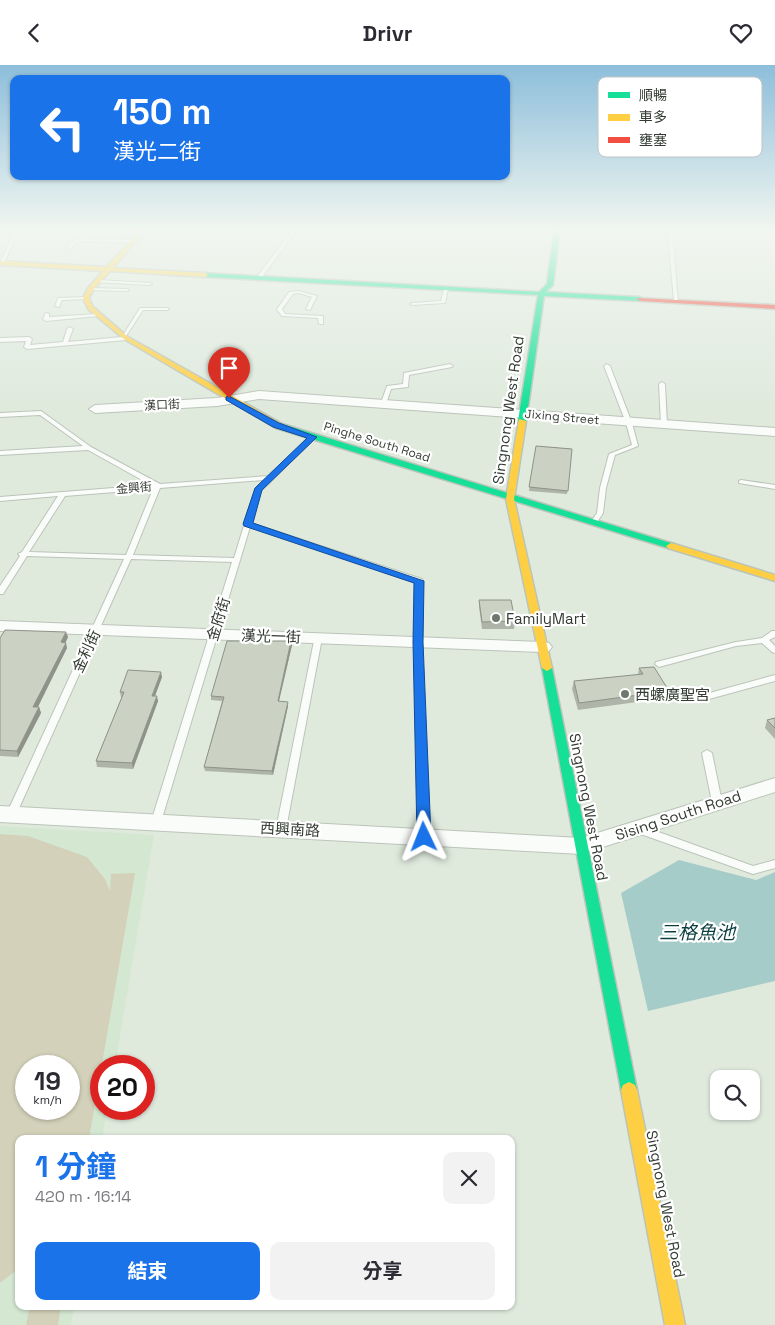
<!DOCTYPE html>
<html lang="zh-TW">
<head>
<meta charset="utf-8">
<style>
	:root { --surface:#fff; --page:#f2f2f3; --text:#2b2b33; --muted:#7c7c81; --accent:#1a73e8 }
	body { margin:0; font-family:"Space Grotesk","Noto Sans TC",sans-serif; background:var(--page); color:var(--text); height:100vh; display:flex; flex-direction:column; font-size:19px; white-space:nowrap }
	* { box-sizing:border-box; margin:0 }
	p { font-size:16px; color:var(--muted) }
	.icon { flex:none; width:28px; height:28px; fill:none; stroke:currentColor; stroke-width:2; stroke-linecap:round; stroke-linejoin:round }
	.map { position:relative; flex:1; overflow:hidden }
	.sheet { position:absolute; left:15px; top:1070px; width:500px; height:175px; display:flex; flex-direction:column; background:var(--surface); border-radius:10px; box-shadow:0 1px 4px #0004 }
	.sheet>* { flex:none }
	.banner { position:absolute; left:10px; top:10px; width:500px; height:105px; border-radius:10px; box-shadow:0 1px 4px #0004; background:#1a73e8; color:#fff; overflow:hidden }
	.tools { position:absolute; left:710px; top:1005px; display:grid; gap:10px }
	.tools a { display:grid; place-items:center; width:50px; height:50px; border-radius:10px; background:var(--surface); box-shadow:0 1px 4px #0004; font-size:25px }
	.speed { position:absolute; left:15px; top:990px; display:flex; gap:10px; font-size:25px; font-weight:700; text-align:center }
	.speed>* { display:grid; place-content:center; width:65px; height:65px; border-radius:50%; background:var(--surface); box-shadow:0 1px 4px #0004; line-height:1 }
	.speed small { font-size:12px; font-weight:400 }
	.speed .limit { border:8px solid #d22; background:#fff; color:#111 }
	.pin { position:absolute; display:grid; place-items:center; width:42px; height:42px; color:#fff; margin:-51px -21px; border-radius:50% 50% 50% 0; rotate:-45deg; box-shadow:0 0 5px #0007 }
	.pin .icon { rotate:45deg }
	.me { position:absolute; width:55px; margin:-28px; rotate:358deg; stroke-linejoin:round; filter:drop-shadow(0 0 4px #0008) }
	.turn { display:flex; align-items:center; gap:18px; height:105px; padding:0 20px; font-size:22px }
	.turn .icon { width:65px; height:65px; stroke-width:2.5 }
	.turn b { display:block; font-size:35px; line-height:42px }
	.round { display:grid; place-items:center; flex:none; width:52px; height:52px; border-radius:10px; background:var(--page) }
	.overview { display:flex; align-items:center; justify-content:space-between; height:85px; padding:0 20px }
	h1 { font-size:30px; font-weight:700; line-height:38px; color:var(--accent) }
	.button { display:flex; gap:10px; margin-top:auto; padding:10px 20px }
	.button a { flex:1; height:58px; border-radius:10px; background:var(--accent); color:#fff; font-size:20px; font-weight:700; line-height:58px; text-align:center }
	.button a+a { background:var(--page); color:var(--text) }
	header { display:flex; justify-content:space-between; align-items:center; height:65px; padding:0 20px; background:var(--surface); font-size:22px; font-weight:700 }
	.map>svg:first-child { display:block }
</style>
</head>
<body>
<header><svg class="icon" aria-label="back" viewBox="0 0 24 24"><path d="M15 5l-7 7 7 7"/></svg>Drivr<svg class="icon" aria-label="heart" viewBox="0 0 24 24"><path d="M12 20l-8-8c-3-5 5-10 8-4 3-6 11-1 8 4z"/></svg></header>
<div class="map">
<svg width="775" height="1260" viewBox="0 0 775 1260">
	<rect width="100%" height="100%" fill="#dfeadd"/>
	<!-- built -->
	<path fill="#d4e7d1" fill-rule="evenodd" d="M 0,761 L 154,770 L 115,1001 L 101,1001 L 101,1044 L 107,1044 L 102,1074 L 19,1074 L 19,1241 L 74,1241 L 71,1260 L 0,1260 ZM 26,1001 L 69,1001 L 69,1044 L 26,1044 Z"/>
	<!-- green -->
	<g fill="#d4d1ba" fill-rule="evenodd">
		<path d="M 0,769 L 28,771 L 87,792 L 105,814 L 110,826 L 111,809 L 135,808 L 89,1074 L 19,1074 L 19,1203 L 0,1218 ZM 26,1001 L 69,1001 L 69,1044 L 26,1044 Z"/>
		<path d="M 30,1241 L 61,1241 L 58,1260 L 26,1260 Z"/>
	</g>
	<!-- water -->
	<path fill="#a5ccc8" d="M 679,795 L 756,815 L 775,807 L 775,916 L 648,946 L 621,828 Z"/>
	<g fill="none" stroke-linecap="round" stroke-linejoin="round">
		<!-- lane casing -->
		<g stroke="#bbc4b9" stroke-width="2">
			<g id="lane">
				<path d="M 4,166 L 18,170 L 13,177 L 4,198 L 2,199 L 0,198 L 13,171 L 5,168 Z"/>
				<path d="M 107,166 L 134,166 L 143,168 L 141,169 Z"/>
				<path d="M 292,166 L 296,166 L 260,215 L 256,215 L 256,213 Z"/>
				<path d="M 668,166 L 672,166 L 678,237 L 676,238 L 674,237 Z"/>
				<path d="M 83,174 L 133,175 L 135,176 L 133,177 L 83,176 L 77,177 L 71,184 L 67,183 L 74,175 Z"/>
				<path d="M 97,215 L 150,218 L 152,219 L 150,220 L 95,217 L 95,216 Z"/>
				<path d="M 90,223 L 127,224 L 129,225 L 127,226 L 88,225 L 88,223 Z"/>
				<path d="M 446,223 L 448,224 L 445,238 L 412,240 L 410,239 L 412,238 L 441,236 L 444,224 Z"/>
				<path d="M 299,226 L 317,231 L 310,245 L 306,244 L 312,232 L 299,228 L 293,229 L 282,244 L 285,249 L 323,251 L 323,259 L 319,259 L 318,253 L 282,251 L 277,245 L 277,244 L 289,227 Z"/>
				<path d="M 86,232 L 88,232 L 88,234 L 62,235 L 59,242 L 55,241 L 58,233 Z"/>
				<path d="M 140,243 L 167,243 L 169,244 L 167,245 L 143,245 L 126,271 L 129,273 L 126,275 L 27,284 L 24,282 L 26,276 L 0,277 L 0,273 L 29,272 L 32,274 L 30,280 L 63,277 L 67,264 L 70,262 L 73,264 L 68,277 L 122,272 Z"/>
				<path d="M 47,248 L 49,249 L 49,252 L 98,249 L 100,250 L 98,251 L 46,256 L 43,254 L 45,249 Z"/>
				<path d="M 450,299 L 453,301 L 452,302 L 409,310 L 408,322 L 391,324 L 386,339 L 381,338 L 387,321 L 403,319 L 404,308 Z"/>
				<path d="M 607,299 L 610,301 L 632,358 L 638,381 L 615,390 L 606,423 L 603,448 L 596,459 L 594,460 L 590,458 L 597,448 L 600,423 L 609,389 L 632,380 L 626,358 L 604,301 Z"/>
				<path d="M 662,317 L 665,319 L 667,360 L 664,362 L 661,360 L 659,319 Z"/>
				<path d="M 41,346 L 91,382 L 160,419 L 269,411 L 311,371 L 315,371 L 315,373 L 261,426 L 251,458 L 422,514 L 423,516 L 422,577 L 429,772 L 428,775 L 424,776 L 420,775 L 419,772 L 414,577 L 415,517 L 250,462 L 160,760 L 152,760 L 151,757 L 232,497 L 131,494 L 16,750 L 15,753 L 7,753 L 6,750 L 124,494 L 27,491 L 3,529 L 0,529 L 0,521 L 20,491 L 18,489 L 22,487 L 58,431 L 0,436 L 0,432 L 151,420 L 88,385 L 0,390 L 0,386 L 83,381 L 40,350 L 0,352 L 0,348 ZM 264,415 L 255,425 L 234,493 L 133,490 L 160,423 ZM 153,424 L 126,490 L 29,487 L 65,431 Z"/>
				<path d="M 741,415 L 775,420 L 775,424 L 739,418 L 739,416 Z"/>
				<path d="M 772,566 L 775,566 L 775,572 L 769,575 L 775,581 L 775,588 L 772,587 L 762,578 L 736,581 L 659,602 L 655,599 L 656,597 L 736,577 L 762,573 Z"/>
				<path d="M 315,571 L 321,571 L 322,573 L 286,764 L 285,767 L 277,767 L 276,764 Z"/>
				<path d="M 775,610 L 775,616 L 709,634 L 705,631 L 706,629 Z"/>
				<path d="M 707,685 L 712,688 L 722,737 L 720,739 L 714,739 L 712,737 L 702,688 Z"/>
				<path d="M 639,760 L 753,801 L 775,795 L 775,803 L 753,809 L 635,767 L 634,764 L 635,761 Z"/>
			</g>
		</g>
		<!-- street casing -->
		<g stroke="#bbc4b9" stroke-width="2">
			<g id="street">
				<path d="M 259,326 L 775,363 L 775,371 L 259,334 L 217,341 L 95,348 L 89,344 L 95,340 L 217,333 Z"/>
				<path d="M 0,556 L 543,577 L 549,578 L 552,582 L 549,586 L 543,587 L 0,566 Z"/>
				<path d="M 775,713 L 775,727 L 581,789 L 0,757 L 0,741 L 581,773 Z"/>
			</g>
		</g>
		<!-- fast casing -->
		<g stroke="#bbc4b9" stroke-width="3">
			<g id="fast">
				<path d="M 554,166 L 560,166 L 553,220 L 546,227 L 640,232 L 643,234 L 640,236 L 544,231 L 526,356 L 522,358 L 518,356 L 538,230 L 205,212 L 202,210 L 205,208 L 539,227 L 547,219 Z"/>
				<path d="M 276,359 L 282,359 L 674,479 L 676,481 L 674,483 L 668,483 L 276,363 Z"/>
				<path d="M 547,600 L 552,603 L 637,1025 L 635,1030 L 629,1033 L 623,1030 L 621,1025 L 542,603 Z"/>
			</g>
		</g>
		<!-- slow casing -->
		<g stroke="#bbc4b9" stroke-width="3">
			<g id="slow">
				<path d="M 140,166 L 145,166 L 113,203 L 205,208 L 208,210 L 205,212 L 110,206 L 93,225 L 89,233 L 93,242 L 128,272 L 282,359 L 282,363 L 276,363 L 124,274 L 88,244 L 83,233 L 88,223 L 103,206 L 0,200 L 0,196 L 106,202 Z"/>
				<path d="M 519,354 L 526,356 L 514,434 L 552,603 L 547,606 L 542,603 L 506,434 Z"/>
				<path d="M 671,478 L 775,510 L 775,516 L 668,483 L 666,481 Z"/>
				<path d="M 629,1017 L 635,1020 L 637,1025 L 685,1260 L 665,1260 L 621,1025 L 623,1020 Z"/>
			</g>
		</g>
		<!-- jam casing -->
		<g stroke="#bbc4b9" stroke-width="3">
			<path id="jam" d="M 638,233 L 775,240 L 775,244 L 640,236 L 637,234 Z"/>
		</g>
		<!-- lane -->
		<use href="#lane" fill="#fafcfa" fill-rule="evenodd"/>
		<!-- street -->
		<use href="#street" fill="#fafcfa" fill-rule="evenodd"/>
		<!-- fast -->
		<use href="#fast" fill="#16e098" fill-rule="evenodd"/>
		<!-- slow -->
		<use href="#slow" fill="#ffcf43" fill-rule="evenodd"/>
		<!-- jam -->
		<use href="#jam" fill="#f24e42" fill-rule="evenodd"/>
	</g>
	<!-- wall -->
	<g fill="#afb4a8">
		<path d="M 536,381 L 572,384 L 567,429 L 529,426 Z"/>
		<path d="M 479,535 L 515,556 L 514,564 L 482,564 L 479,542 Z"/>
		<path d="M 68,572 L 65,578 L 67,583 L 37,642 L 39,642 L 41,648 L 18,692 L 0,691 L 0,573 Z"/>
		<path d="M 291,576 L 292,580 L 279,636 L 288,641 L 273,710 L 205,706 L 204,702 L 222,636 L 211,635 L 211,631 Z"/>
		<path d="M 639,603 L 669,626 L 667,633 L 578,645 L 572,624 L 574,616 L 638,610 Z"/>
		<path d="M 162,612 L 155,631 L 158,636 L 133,704 L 97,702 L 96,696 L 122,632 L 121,632 L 120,627 Z"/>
		<path d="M 775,653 L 775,674 L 765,663 L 767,655 Z"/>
	</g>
	<!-- shaded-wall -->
	<g fill="#8e9288">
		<path d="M 66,567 L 68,572 L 63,583 L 61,577 Z"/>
		<path d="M 291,576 L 292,580 L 278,640 L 278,636 Z"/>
		<path d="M 66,578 L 67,583 L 35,648 L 33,642 Z"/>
		<path d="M 161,607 L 162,612 L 153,636 L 152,631 Z"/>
		<path d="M 157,631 L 158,636 L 133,704 L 132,698 Z"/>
		<path d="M 288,637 L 288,641 L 273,710 L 272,706 Z"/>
		<path d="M 39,642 L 41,648 L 18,692 L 17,686 Z"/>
	</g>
	<!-- building -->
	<g fill="#cbd1c3" stroke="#8e9288">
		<path d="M 536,381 L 572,384 L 568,426 L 529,422 Z"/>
		<path d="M 479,535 L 511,535 L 515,556 L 482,557 Z"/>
		<path d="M 5,565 L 66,567 L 61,577 L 66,578 L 33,642 L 39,642 L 17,686 L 0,685 L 0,573 Z"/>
		<path d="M 227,576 L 291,576 L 278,636 L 288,637 L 272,706 L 204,702 L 224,632 L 211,631 Z"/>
		<path d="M 654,602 L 669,626 L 579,638 L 574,616 L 643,609 L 639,603 Z"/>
		<path d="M 128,605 L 161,607 L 152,631 L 157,631 L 132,698 L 96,696 L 124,627 L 120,627 Z"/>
		<path d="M 775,653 L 775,663 L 767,655 Z"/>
	</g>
	<!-- sky -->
	<linearGradient id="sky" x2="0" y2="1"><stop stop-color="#8dbedb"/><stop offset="0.48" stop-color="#f1f6f0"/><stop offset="1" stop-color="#f1f6f0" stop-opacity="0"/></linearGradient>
	<rect width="775" height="343" fill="url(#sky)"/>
	<!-- route -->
	<path fill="#1a73e8" stroke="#114b97" d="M 229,331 L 279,358 L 317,372 L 262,425 L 253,458 L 424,516 L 423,577 L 431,772 L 429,776 L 424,777 L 417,772 L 413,577 L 414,518 L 244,461 L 243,459 L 255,423 L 307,373 L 273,362 L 226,335 L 226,332 Z"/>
	<!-- markers -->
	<g fill="#6f786e" stroke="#fff" stroke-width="2">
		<circle cx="496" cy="553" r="5"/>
		<circle cx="625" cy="629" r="5"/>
	</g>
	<g text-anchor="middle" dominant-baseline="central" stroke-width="4.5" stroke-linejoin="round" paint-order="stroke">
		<!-- far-street labels -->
		<g font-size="12" fill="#333b32" stroke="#fff">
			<text transform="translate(162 340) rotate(-3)">漢口街</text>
			<text transform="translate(562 352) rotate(5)">Jixing Street</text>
			<text transform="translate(377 377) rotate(17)">Pinghe South Road</text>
			<text transform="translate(134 423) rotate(-5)">金興街</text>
		</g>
		<!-- street labels -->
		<g font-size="15" fill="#333b32" stroke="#fff">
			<text transform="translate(508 345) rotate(-82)">Singnong West Road</text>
			<text transform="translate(218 554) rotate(-73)">金府街</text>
			<text transform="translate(271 571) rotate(2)">漢光一街</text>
			<text transform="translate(86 586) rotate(-65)">金利街</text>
			<text transform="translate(589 742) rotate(79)">Singnong West Road</text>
			<text transform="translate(678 750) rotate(-18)">Sising South Road</text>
			<text transform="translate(290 764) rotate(3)">西興南路</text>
			<text transform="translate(666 1139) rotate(79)">Singnong West Road</text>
		</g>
		<!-- poi labels -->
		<g font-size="15" fill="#333b32" stroke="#fff" text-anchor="start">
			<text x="506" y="553">FamilyMart</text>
			<text x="635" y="629">西螺廣聖宮</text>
		</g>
		<!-- near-water labels -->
		<g font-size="19" font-style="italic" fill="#0e3f40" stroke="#fff">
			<text x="697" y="867">三格魚池</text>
		</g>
	</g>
	<!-- legend -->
	<rect x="598" y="12" width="164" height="80" rx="8" fill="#fff" stroke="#c2c4c2" stroke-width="1"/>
	<rect x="608" y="27" width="22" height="6" fill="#16e098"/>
	<rect x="608" y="49" width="22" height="7" fill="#ffcf43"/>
	<rect x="608" y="72" width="22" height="6" fill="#f24e42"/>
	<g font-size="14" fill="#333b32">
		<text x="639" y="35">順暢</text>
		<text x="639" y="57">車多</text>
		<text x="639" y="80">壅塞</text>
	</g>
</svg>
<div class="tools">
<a><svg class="icon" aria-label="search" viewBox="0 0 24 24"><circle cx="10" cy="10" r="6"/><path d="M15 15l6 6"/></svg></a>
</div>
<div class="speed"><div>19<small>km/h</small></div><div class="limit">20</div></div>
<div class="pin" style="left:229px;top:333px;background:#d93025"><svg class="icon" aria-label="arrive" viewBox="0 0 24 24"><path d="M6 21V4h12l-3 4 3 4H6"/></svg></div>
<svg class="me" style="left:424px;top:772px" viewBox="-20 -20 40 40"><path d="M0-17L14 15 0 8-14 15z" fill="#1a73e8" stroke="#fff" stroke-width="4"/></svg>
<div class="banner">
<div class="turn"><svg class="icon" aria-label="left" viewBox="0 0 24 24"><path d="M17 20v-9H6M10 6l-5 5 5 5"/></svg><div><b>150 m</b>漢光二街</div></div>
</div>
<section class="sheet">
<div class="overview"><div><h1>1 分鐘</h1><p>420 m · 16:14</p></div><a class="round"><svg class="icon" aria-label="close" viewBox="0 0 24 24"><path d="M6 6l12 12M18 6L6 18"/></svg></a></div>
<div class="button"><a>結束</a><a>分享</a></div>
</section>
</div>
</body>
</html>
